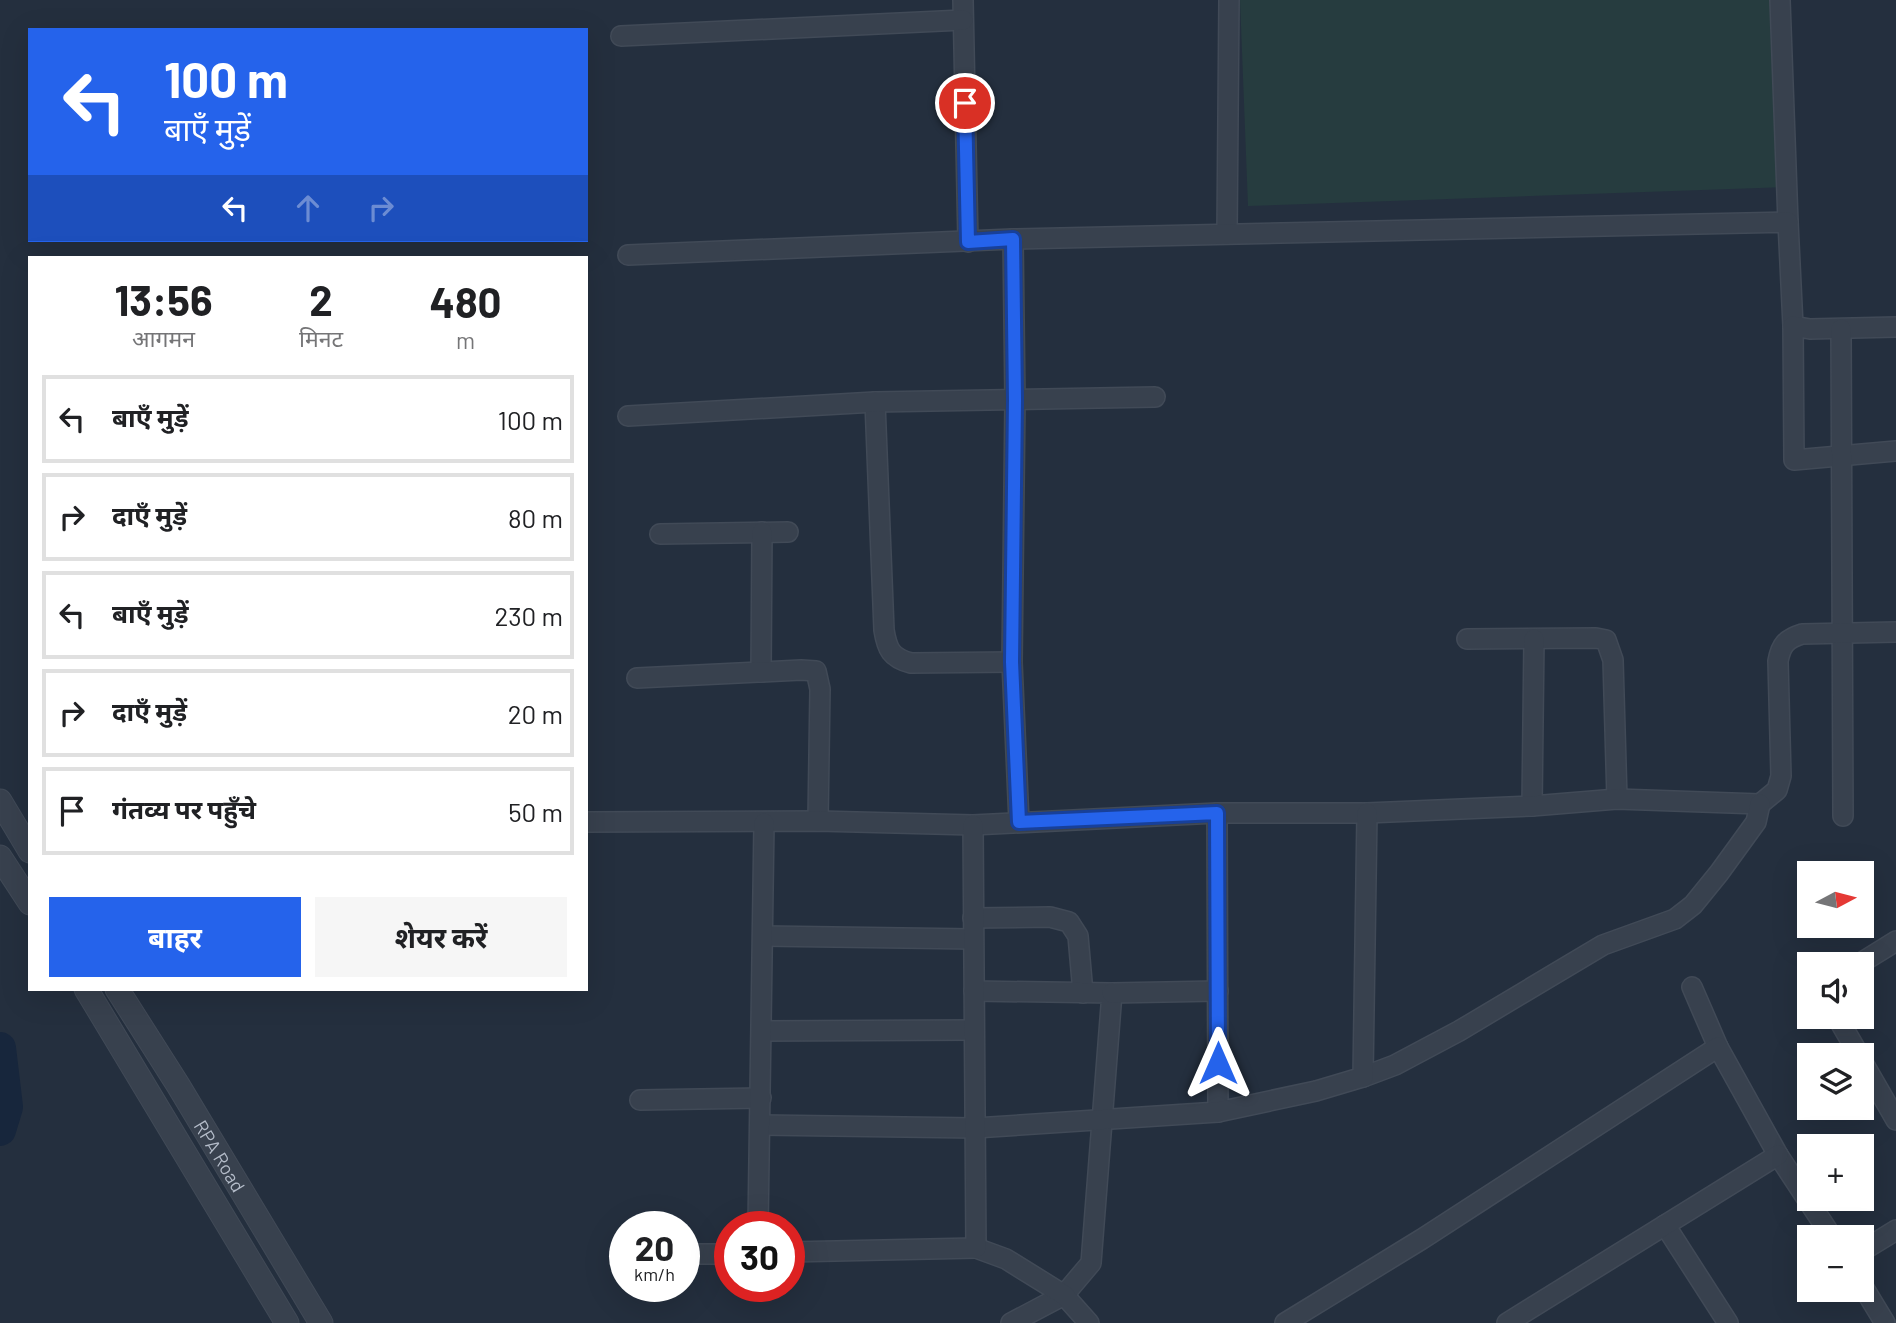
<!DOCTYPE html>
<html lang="hi">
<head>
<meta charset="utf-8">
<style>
	:root { --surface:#fff; --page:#f6f6f6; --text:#202124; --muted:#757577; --line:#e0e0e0; --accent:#2563eb }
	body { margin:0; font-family:Barlow,"Noto Sans Devanagari",sans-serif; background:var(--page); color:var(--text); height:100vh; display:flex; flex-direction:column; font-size:26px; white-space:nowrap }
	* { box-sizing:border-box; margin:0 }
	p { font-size:23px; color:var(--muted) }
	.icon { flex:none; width:38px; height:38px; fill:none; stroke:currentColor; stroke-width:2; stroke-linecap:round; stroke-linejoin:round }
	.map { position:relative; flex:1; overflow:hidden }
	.drawer { position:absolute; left:28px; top:256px; width:560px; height:735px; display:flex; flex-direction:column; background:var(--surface); border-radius:0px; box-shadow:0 7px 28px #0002 }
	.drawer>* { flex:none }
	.top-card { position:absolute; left:28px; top:28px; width:560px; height:214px; border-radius:0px; box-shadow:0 7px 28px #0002; background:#2563eb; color:#fff; overflow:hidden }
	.needle { width:46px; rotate:83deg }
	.fabs { position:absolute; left:1797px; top:861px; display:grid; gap:14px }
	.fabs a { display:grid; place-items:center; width:77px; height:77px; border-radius:0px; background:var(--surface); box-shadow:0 7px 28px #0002; font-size:35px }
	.speed { position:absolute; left:609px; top:1211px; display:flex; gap:14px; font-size:35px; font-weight:700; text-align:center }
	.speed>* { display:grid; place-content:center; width:91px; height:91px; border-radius:50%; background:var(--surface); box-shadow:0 7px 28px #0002; line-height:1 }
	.speed small { font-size:18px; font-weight:400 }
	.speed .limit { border:10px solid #d22; background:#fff; color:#111 }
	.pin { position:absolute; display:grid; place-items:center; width:60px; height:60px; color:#fff; margin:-30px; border:4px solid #fff; border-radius:50%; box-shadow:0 2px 7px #0007 }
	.me { position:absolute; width:77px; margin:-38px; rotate:0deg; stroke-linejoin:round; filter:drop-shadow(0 0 5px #0008) }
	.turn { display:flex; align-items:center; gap:24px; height:147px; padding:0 21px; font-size:32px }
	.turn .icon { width:91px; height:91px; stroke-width:2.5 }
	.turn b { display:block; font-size:49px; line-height:60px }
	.lanes { display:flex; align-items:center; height:66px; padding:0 21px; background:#0003; justify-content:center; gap:35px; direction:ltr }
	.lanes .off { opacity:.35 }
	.eta { display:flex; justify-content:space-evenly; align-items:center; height:119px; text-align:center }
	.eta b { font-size:42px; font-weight:700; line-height:49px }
	.action { display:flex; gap:14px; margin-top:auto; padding:14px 21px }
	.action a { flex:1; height:80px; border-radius:0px; background:var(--accent); color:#fff; font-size:28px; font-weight:700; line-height:80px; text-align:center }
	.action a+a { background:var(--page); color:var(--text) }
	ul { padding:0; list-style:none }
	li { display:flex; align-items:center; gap:21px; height:88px; margin:0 14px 10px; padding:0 7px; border:4px solid var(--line); border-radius:0px }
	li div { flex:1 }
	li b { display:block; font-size:26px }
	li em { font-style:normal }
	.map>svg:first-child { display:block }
</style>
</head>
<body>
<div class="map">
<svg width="1896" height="1323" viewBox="0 0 1896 1323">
	<rect width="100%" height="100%" fill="#242f3e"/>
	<!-- green -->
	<path fill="#263c3f" d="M 1240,0 L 1784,0 L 1790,187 L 1248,206 Z"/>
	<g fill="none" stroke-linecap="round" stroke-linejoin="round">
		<!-- river -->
		<path stroke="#17263c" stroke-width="32" d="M 0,1048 L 7,1107 L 0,1130"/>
		<!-- minor casing -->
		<g stroke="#414a57" stroke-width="22">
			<g id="minor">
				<path d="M 963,0 L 968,242"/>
				<path d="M 1780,0 L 1788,222"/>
				<path d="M 621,36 L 963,20"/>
				<path d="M 1227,234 L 1229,0"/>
				<path d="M 1013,239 L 1015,400 L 1012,662 L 1019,822"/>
				<path d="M 628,255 L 1013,239 L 1788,222 L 1793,326"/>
				<path d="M 1896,327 L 1810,329 L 1793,326 L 1794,460 L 1896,451"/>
				<path d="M 1841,329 L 1843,816"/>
				<path d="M 875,402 L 884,630 C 887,649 891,658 911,663 L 1012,662"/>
				<path d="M 628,416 L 875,402 L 1155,397"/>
				<path d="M 660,534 L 788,532"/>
				<path d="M 1467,639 L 1596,638 L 1606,640 L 1613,660 L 1617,799"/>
				<path d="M 761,672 L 762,532"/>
				<path d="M 637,678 L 801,670 L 816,671 L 820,689 L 818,821"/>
				<path d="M 1532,806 L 1534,639"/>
				<path d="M 1217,813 L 1218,1112"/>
				<path d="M 586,822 L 818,821 L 973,825 L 1217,813 L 1367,813 L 1532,806 L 1617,799 L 1760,804 L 1777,790 L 1781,776 L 1778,661 C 1781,645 1786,639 1802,634 L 1896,632"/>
				<path d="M 973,918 L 1050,917 L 1069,922 L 1078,936 L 1083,993"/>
				<path d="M 764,936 L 973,939"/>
				<path d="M 1859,964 L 1896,941"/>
				<path d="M 1692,987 L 1718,1047"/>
				<path d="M 974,991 L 1112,993 L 1091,1263 L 1064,1295 L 1011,1323"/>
				<path d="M 1112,993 L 1218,991"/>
				<path d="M 1837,1017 L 1859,1055"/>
				<path d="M 762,1031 L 974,1030"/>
				<path d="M 1862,1061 L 1896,1120"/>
				<path d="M 1363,1077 L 1395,1065 L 1459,1031 L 1603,945 L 1675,919 L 1693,905 L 1719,873 L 1756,822 L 1760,804"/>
				<path d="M 640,1100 L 761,1098"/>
				<path d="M 760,1125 L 975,1128 L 1218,1112 L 1316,1091 L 1363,1077 L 1367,813"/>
				<path d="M 1665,1225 L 1728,1323"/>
				<path d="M 758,1227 L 764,823"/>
				<path d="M 976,1248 L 1006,1259 L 1064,1295 L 1089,1323"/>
				<path d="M 1862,1251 L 1896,1230"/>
				<path d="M 789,1252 L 976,1248 L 973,825"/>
				<path d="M 684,1254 L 730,1254"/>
				<path d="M 1862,1285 L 1885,1323"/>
				<path d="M 1285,1323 L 1422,1239 L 1718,1047 L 1778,1155 L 1832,1237"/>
				<path d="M 1507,1323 L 1778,1155"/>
			</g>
		</g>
		<!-- tertiary casing -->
		<g stroke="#414a57" stroke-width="25">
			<g id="tertiary">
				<path d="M 0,801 L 30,851"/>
				<path d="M 0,857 L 30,903"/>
				<path d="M 86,989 L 287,1323"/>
				<path id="s1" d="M 117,989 L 178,1085 L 321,1323"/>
			</g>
		</g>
		<!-- minor -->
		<use href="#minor" stroke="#38414e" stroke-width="19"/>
		<!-- tertiary -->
		<use href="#tertiary" stroke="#38414e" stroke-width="23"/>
	</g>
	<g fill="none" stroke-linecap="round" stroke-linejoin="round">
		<!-- route casing -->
		<g stroke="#184099" stroke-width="18">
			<path id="route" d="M 965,103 L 968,242 L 1013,239 L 1015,400 L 1012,662 L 1019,822 L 1217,813 L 1218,1063"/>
		</g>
		<!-- route -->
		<use href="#route" stroke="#2563eb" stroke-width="12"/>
	</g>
	<g text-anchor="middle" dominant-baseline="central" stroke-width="7" stroke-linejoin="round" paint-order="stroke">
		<!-- street labels -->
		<g font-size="19" fill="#b4bcc9" stroke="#1d2633">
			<text stroke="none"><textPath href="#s1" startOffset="196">RPA Road</textPath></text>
		</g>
	</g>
</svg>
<div class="fabs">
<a><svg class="needle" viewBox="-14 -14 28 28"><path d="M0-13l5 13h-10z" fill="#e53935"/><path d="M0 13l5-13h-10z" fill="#757577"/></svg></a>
<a><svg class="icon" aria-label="sound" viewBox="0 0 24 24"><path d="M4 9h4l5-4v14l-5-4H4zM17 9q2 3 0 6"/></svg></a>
<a><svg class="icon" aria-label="layers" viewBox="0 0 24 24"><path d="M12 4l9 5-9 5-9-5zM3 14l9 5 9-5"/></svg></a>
<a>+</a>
<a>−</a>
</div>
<div class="speed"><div>20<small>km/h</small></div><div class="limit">30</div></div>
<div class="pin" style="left:965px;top:103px;background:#d93025"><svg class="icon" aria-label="arrive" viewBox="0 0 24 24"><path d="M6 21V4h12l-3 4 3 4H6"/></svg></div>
<svg class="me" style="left:1218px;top:1063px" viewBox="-20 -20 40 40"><path d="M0-17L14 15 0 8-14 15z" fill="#2563eb" stroke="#fff" stroke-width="4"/></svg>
<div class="top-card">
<div class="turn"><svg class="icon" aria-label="left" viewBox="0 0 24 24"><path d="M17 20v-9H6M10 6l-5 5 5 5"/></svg><div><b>100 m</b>बाएँ मुड़ें</div></div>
<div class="lanes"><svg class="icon" aria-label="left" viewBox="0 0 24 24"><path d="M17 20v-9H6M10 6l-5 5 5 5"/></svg><svg class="icon off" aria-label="ahead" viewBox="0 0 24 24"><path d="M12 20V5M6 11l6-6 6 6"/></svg><svg class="icon off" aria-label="right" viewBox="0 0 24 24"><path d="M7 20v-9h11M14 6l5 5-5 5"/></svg></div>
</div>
<section class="drawer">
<div class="eta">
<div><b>13:56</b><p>आगमन</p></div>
<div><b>2</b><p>मिनट</p></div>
<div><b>480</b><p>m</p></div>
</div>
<ul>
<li><svg class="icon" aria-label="left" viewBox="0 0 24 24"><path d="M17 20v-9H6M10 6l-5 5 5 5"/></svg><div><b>बाएँ मुड़ें</b></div><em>100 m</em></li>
<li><svg class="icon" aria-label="right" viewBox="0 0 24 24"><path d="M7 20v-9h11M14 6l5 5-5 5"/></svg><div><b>दाएँ मुड़ें</b></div><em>80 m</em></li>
<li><svg class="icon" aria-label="left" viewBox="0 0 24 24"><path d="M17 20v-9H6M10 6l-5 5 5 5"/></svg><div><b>बाएँ मुड़ें</b></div><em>230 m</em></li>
<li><svg class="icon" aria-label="right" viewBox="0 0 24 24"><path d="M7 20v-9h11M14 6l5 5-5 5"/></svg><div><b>दाएँ मुड़ें</b></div><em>20 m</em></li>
<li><svg class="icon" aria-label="arrive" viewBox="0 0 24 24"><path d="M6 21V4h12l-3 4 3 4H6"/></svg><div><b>गंतव्य पर पहुँचे</b></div><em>50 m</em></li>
</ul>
<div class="action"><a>बाहर</a><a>शेयर करें</a></div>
</section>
</div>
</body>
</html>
